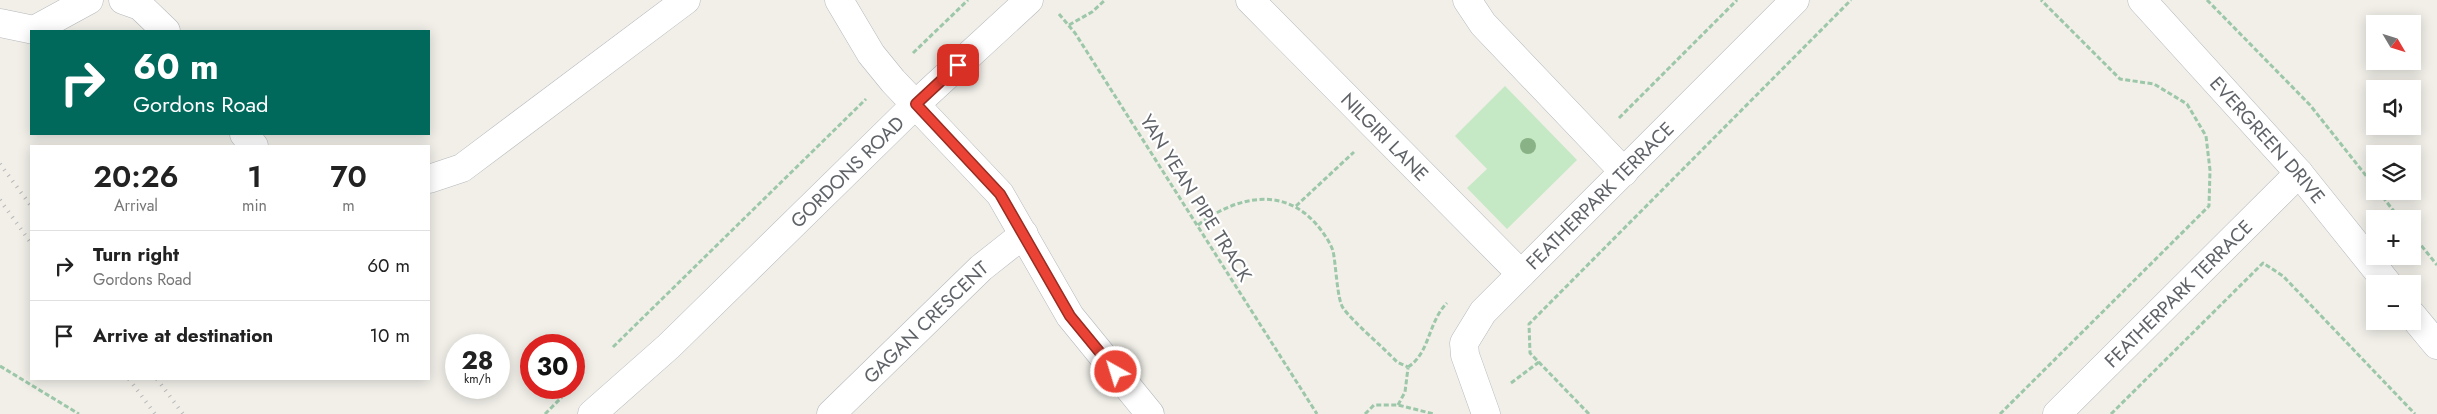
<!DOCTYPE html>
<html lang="en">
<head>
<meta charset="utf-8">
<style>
	:root { --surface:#fff; --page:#f6f6f6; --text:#222; --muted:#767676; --line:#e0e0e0 }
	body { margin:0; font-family:Jost,sans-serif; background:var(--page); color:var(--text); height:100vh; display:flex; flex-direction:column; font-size:19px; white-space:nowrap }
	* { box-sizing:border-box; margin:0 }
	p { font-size:16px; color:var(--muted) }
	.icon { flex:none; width:28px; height:28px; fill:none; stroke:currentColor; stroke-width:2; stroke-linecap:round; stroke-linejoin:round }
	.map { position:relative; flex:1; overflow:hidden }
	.side { position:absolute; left:30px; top:145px; width:400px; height:235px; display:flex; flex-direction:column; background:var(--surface); border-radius:0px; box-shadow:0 2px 12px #0003 }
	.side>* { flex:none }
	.top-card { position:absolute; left:30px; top:30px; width:400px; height:105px; border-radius:0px; box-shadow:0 2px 12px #0003; background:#00695c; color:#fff; overflow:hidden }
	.needle { width:32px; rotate:128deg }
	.controls { position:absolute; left:2366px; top:15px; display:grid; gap:10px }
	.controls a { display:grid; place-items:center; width:55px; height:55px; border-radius:0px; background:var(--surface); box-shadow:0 2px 12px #0003; font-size:25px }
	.speed { position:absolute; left:445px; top:334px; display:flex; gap:10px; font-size:25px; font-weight:700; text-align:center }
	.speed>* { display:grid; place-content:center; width:65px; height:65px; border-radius:50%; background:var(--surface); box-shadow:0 2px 12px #0003; line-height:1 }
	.speed small { font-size:12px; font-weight:400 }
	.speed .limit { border:8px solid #d22; background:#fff; color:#111 }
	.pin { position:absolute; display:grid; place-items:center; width:42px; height:42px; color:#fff; margin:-21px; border-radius:10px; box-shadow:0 2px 8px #0006 }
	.me { position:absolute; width:55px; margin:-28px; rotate:321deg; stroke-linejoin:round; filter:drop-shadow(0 0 4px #0008) }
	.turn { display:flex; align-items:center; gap:18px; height:105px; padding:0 20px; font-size:22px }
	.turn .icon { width:65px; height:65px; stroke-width:2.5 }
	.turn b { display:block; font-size:35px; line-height:42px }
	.eta { display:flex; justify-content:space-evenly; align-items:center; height:85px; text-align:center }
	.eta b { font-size:30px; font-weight:600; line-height:35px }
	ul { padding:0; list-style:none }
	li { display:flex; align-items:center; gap:15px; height:70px; padding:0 20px; border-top:1px solid var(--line) }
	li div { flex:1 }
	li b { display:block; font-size:19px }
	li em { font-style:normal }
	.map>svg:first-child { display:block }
</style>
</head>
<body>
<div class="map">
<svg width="2437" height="414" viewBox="0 0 2437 414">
	<rect width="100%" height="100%" fill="#f1efe8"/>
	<!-- green -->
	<path fill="#c5e8c5" d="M 1505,86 L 1577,160 L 1507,229 L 1467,188 L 1487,169 L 1455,136 Z"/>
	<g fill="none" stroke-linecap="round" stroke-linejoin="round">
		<!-- minor casing -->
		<g stroke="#b5b8bc" stroke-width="29">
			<g id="minor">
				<path d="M 123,0 L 140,6 L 166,31"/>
				<path d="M 839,0 L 871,54 L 893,81 L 1000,194 L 1070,316 L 1150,414"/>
				<path id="s1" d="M 1250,0 L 1521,274"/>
				<path d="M 1467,0 L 1483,24 L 1624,172"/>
				<path id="s2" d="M 2142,0 L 2299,173 L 2388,284"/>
				<path d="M 0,23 L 34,30 L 89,0"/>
				<path d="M 244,134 L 254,146"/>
				<path d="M 429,179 L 462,168 L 686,0"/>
				<path d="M 2412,315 L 2437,345"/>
				<path id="s3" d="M 592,414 L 669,346 L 916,104 L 1029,0"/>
				<path id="s4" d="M 831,414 L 981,268 L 1024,234"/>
				<path id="s5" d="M 1486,414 L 1465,355 L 1464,343 L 1483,312 L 1795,0"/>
				<path id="s6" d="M 2057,414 L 2299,173"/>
			</g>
		</g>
		<!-- path -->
		<g stroke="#9cc7a9" stroke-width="3" stroke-dasharray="5 2.5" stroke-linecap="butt">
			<path d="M 2207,0 L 2310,105 L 2375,187"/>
			<path d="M 1059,14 L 1075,33 L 1317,414"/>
			<path d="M 1069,25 L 1092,12 L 1105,0"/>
			<path d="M 913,53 L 968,0"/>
			<path d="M 1619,118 L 1737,0"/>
			<path d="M 2378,191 L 2400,219"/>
			<path d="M 1296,206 L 1354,152"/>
			<path d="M 1198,225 C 1235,197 1283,185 1317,225 C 1323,232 1330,242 1333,251 C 1336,264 1337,299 1343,308 C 1354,323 1383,347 1397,362 L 1408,367"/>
			<path d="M 2412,234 L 2437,265"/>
			<path d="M 613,347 L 866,99"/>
			<path d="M 0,366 L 79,414"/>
			<path d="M 1408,367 C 1430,353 1428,322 1447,303"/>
			<path d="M 1511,383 L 1539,362"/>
			<path d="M 1398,405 L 1405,392 L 1408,368"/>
			<path d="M 545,414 L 562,397"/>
			<path d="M 1365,414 L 1374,405 L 1398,405 L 1434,414"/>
			<path d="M 1589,414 L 1530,353 L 1529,324 L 1851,0"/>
			<path d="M 2000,414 L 2209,206 L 2210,170 L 2206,136 L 2187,104 L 2154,84 L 2120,79 L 2041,0"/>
			<path d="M 2111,414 L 2263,263 L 2283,276 L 2415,414"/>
		</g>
		<!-- minor -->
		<use href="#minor" stroke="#fff" stroke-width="28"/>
		<!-- rail -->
		<g stroke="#b6b7b8" stroke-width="4" stroke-dasharray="1 6" stroke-linecap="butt">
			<path d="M 0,164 L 31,206"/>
			<path d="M 0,200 L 31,243"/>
			<path d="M 129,379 L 155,414"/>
			<path d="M 157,379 L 183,414"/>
		</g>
	</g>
	<!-- trees -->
	<circle fill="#89b387" cx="1528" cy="146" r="8"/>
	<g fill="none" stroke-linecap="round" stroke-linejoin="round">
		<!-- route casing -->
		<g stroke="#982c22" stroke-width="12">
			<path id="route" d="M 958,65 L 916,104 L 1000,194 L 1070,316 L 1116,372"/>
		</g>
		<!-- route -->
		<use href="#route" stroke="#ea4335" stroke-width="9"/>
	</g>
	<g text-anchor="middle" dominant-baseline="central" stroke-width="4.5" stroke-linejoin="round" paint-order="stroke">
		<!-- street labels -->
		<g font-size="19" fill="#5f6368" stroke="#fff">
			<text stroke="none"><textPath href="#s1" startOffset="192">NILGIRI LANE</textPath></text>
			<text stroke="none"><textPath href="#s2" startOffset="188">EVERGREEN DRIVE</textPath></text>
			<text stroke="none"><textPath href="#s3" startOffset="352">GORDONS ROAD</textPath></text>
			<text stroke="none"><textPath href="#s5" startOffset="276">FEATHERPARK TERRACE</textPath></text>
			<text transform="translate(1196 198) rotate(58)">YAN YEAN PIPE TRACK</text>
			<text stroke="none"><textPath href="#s6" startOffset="171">FEATHERPARK TERRACE</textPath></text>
			<text stroke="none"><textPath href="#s4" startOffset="132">GAGAN CRESCENT</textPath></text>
		</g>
	</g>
</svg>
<div class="controls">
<a><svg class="needle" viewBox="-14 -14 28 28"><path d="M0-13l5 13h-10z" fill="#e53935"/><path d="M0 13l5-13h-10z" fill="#767676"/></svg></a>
<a><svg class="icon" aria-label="sound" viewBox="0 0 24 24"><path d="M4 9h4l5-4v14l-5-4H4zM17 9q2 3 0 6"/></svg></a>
<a><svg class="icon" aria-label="layers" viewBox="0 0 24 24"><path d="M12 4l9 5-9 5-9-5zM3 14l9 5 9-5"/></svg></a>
<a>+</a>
<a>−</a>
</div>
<div class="speed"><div>28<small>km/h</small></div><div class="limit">30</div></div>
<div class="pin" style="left:958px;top:65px;background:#d93025"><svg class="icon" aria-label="arrive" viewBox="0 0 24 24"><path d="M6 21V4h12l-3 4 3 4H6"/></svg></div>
<svg class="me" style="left:1116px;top:372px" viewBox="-20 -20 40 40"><circle r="17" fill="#ea4335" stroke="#fff" stroke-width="3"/><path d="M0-11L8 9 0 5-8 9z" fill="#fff"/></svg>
<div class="top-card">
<div class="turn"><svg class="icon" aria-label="right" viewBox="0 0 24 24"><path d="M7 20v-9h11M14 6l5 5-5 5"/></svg><div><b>60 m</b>Gordons Road</div></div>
</div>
<section class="side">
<div class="eta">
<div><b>20:26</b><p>Arrival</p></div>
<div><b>1</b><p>min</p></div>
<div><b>70</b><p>m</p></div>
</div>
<ul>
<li><svg class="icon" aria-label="right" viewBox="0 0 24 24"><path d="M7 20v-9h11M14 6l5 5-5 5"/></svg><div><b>Turn right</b><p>Gordons Road</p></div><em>60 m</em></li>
<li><svg class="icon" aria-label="arrive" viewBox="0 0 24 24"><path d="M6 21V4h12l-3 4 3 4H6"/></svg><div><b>Arrive at destination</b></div><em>10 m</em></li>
</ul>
</section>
</div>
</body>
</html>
